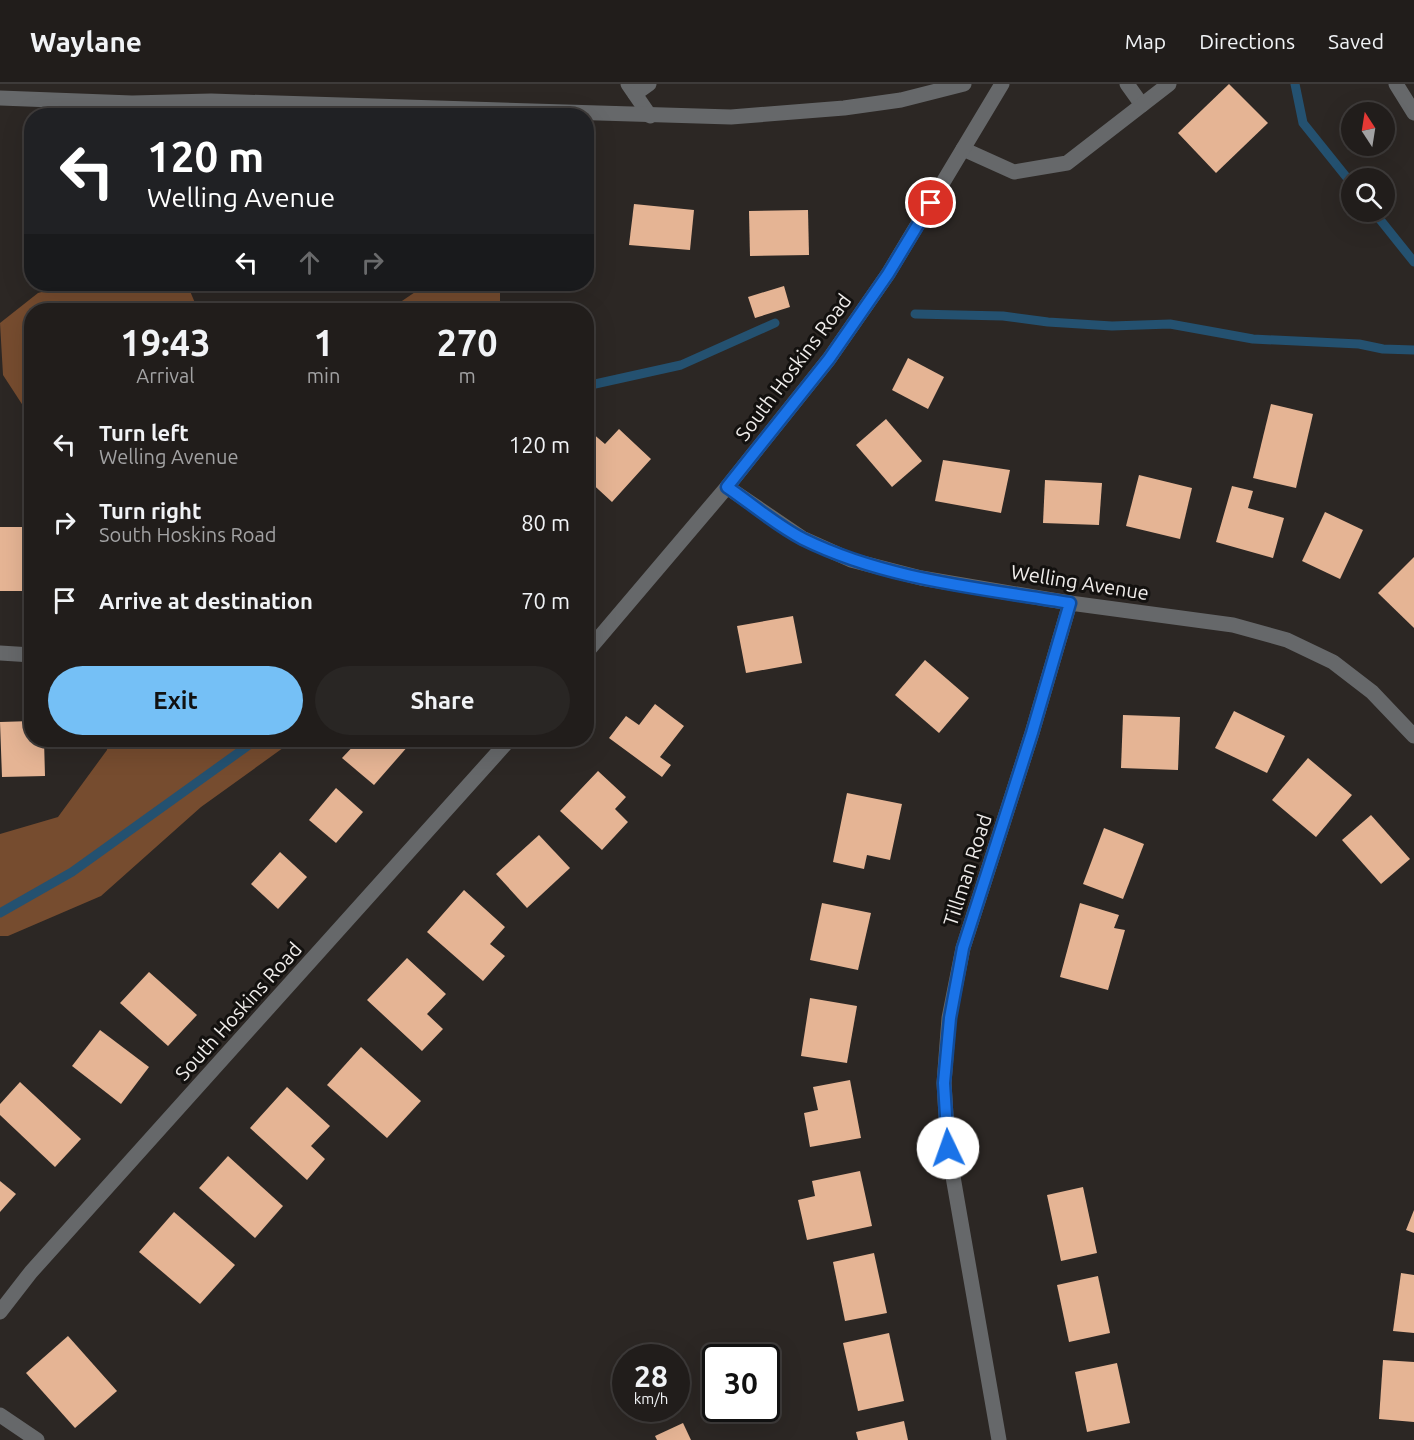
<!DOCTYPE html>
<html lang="en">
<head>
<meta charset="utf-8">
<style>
	:root { --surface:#211d1b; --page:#292624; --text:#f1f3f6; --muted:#a2a2a3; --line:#3e3b3a; --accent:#75c0f6 }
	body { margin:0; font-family:Ubuntu,sans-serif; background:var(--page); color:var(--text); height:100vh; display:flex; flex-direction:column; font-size:22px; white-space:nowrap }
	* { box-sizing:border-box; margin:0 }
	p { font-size:20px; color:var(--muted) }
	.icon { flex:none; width:33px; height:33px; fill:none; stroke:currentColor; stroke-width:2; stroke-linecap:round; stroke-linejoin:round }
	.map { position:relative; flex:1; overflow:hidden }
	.details { position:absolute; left:24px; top:219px; width:570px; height:444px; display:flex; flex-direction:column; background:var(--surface); border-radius:24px; box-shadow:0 6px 24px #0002,0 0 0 2px var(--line) }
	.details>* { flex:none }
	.guide { position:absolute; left:24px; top:24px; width:570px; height:183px; border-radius:24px; box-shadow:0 6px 24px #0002,0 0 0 2px var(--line); background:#202124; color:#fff; overflow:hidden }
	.needle { width:39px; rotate:348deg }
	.buttons { position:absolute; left:1341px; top:18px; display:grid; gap:12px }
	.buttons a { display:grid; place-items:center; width:54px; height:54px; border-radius:50%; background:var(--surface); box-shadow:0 6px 24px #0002,0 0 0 2px var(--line); font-size:30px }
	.speed { position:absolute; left:612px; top:1260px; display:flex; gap:12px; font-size:30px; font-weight:700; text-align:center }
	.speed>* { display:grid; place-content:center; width:78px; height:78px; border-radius:50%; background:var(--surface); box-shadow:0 6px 24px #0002,0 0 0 2px var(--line); line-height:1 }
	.speed small { font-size:15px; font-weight:400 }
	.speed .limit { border:3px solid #111; border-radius:9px; background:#fff; color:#111 }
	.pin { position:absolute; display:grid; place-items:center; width:51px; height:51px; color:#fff; margin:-26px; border:3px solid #fff; border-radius:50%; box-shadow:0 2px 6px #0007 }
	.me { position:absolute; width:66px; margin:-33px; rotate:357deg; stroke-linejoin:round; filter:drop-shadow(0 0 4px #0008) }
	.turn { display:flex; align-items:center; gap:21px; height:126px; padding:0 24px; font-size:27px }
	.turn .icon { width:78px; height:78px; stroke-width:2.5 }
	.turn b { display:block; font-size:42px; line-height:51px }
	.lanes { display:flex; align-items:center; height:57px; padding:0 24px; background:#0003; justify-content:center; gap:30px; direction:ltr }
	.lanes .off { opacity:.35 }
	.eta { display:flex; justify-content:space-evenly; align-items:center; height:102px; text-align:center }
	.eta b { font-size:36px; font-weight:600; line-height:42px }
	.button { display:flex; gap:12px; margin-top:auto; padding:12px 24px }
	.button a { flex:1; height:69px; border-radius:36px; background:var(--accent); color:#111; font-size:24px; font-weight:600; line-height:69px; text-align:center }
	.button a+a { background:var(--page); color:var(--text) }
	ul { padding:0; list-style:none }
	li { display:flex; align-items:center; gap:18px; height:78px; padding:0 24px }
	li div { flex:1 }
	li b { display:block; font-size:22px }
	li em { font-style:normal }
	header { display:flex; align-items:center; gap:36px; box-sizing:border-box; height:84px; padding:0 30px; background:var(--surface); border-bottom:2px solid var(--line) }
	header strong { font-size:28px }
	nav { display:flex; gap:33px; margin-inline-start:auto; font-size:21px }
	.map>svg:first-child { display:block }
</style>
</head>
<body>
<header>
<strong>Waylane</strong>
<nav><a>Map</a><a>Directions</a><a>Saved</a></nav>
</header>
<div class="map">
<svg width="1414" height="1356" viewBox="0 0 1414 1356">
	<rect width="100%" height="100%" fill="#2c2724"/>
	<!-- forest -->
	<g fill="#764c2f">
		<path d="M 72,200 L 187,200 L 198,226 L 32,226 L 31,334 L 3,291 L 0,239 L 38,209 Z"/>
		<path d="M 427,200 L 500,200 L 500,226 L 368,226 L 396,221 Z"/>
		<path d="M 108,656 L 294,656 L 201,723 L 101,812 L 8,852 L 0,852 L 0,750 L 58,733 L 107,666 Z"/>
	</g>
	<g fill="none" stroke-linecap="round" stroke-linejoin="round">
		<!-- stream -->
		<g stroke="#245170" stroke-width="9">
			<path d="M 1295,0 L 1303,39 L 1352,100"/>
			<path d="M 1374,128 L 1414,178"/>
			<path d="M 915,230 L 1003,232 L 1048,238 L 1112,242 L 1170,240 L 1253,255 L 1359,260 L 1383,265 L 1414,266"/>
			<path d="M 586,302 L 681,281 L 775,239"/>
			<path d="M 0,829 L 72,788 L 256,656"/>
		</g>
	</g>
	<!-- building -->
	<g fill="#e5b494">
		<path d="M 1229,0 L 1268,39 L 1216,89 L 1178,49 Z"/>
		<path d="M 634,120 L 694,126 L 690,166 L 629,161 Z"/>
		<path d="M 808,126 L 809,171 L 750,172 L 749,127 Z"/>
		<path d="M 784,202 L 790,223 L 755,234 L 748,213 Z"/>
		<path d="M 908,274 L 944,293 L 928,325 L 892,306 Z"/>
		<path d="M 1271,320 L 1313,330 L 1296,404 L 1253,394 Z"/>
		<path d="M 886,335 L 922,377 L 892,403 L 856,361 Z"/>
		<path d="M 619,345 L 651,375 L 612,418 L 586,394 L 586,353 L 591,348 L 605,360 Z"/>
		<path d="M 943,376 L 1010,386 L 1001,429 L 935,417 Z"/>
		<path d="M 1139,391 L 1192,404 L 1180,455 L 1126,442 Z"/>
		<path d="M 1045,396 L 1102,399 L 1099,441 L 1043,439 Z"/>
		<path d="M 1232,402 L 1253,407 L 1248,424 L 1284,434 L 1273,474 L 1216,458 Z"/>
		<path d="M 1325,428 L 1363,446 L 1340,495 L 1302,477 Z"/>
		<rect x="0" y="443" width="32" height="64"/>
		<path d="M 1414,473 L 1414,544 L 1378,509 Z"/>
		<path d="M 793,532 L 802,579 L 746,589 L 737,542 Z"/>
		<path d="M 925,576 L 969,614 L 939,649 L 895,611 Z"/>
		<path d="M 655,620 L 684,642 L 660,673 L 671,681 L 662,693 L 609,654 L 626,632 L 639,641 Z"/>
		<path d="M 1234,627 L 1285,652 L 1267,689 L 1215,664 Z"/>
		<path d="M 1123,631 L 1180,633 L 1178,686 L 1121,684 Z"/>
		<path d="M 32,637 L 32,656 L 44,656 L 45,692 L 2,693 L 0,638 Z"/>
		<path d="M 359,656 L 403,656 L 409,661 L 374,701 L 342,674 Z"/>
		<path d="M 1308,674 L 1352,711 L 1316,753 L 1272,716 Z"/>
		<path d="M 598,687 L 626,713 L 615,725 L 628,738 L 602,766 L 560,727 Z"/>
		<path d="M 336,704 L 363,728 L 336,759 L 309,736 Z"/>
		<path d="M 847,709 L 902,720 L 890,776 L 867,771 L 864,785 L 833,778 Z"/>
		<path d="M 1371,731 L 1410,775 L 1381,800 L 1342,756 Z"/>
		<path d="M 1104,744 L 1144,760 L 1123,815 L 1083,800 Z"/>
		<path d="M 539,751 L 570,784 L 527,824 L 496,790 Z"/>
		<path d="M 280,768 L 307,793 L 278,825 L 251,800 Z"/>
		<path d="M 464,806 L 505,843 L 490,860 L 505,872 L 483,897 L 427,848 Z"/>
		<path d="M 822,819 L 871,829 L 858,886 L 810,876 Z"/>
		<path d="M 1080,819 L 1119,831 L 1114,844 L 1125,846 L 1108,906 L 1060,893 Z"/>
		<path d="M 407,874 L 446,910 L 427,930 L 443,945 L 422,967 L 367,916 Z"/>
		<path d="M 149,888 L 197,931 L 168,962 L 120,919 Z"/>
		<path d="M 810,914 L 857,922 L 847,979 L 801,972 Z"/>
		<path d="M 100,946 L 149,983 L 121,1020 L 72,982 Z"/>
		<path d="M 361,963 L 421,1017 L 387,1054 L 327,1001 Z"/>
		<path d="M 850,996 L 861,1054 L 810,1063 L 804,1029 L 818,1026 L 813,1003 Z"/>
		<path d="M 20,998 L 81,1055 L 55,1083 L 0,1031 L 0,1020 Z"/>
		<path d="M 287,1003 L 330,1042 L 311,1062 L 325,1075 L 307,1096 L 250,1044 Z"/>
		<path d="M 228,1072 L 283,1122 L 255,1154 L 199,1104 Z"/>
		<path d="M 860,1087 L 872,1142 L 807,1156 L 798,1116 L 815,1112 L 812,1097 Z"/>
		<path d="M 0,1097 L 16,1110 L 0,1128 Z"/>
		<path d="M 1083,1103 L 1097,1169 L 1061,1177 L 1047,1111 Z"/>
		<path d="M 1414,1126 L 1414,1149 L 1406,1146 Z"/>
		<path d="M 174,1128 L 235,1181 L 200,1220 L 139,1168 Z"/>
		<path d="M 874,1169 L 887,1229 L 845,1237 L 833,1178 Z"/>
		<path d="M 1401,1189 L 1414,1191 L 1414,1249 L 1393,1247 Z"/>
		<path d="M 1098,1192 L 1110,1249 L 1069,1258 L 1057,1201 Z"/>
		<path d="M 889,1249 L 904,1317 L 858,1327 L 843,1259 Z"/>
		<path d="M 68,1252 L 117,1307 L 75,1344 L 26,1289 Z"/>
		<path d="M 1383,1276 L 1414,1278 L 1414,1338 L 1379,1335 Z"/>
		<path d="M 1117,1279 L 1130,1339 L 1087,1348 L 1075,1288 Z"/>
		<path d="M 904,1337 L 908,1356 L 858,1356 L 856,1348 Z"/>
		<path d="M 683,1339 L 691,1356 L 657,1356 L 655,1352 Z"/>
	</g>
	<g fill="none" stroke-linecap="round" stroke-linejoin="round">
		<!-- minor -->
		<g stroke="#66686a" stroke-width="15">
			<path d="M 628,0 L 650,32"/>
			<path d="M 1127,0 L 1142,21"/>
			<path d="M 1396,0 L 1414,29"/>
			<path d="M 635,10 L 649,0"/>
			<path d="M 0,14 L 132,19 L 211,17 L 731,33 L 844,24 L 901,16 L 964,0"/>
			<path d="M 963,65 L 1014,88 L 1067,79 L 1169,0"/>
			<path d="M 727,403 L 802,454 L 851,476 L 921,494 L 1070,519 L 1233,541 L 1287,556 L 1333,578 L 1372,608 L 1414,652"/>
			<path d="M 0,569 L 32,571"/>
			<path d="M 586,569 L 727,403 L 829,275 L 888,190 L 1002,0"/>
			<path d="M 0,1228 L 31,1188 L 509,656"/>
			<path d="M 0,1331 L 37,1356"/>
			<path d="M 999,1356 L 948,1064 L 944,999 L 949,934 L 963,864 L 1032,649 L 1070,519"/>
		</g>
	</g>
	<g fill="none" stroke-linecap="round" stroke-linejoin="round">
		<!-- route casing -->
		<g stroke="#114b97" stroke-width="15">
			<path id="route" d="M 931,119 L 888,190 L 829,275 L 727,403 C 752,420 776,441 803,455 C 886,496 980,504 1070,519 L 1032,649 L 963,864 L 950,934 L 944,999 L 948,1064"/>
		</g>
		<!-- route -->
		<use href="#route" stroke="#1a73e8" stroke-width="10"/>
	</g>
	<g text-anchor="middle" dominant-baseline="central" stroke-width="6" stroke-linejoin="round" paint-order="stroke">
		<!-- street labels -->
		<g font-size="20" fill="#f0edeb" stroke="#13110f">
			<text transform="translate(793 283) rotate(-53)">South Hoskins Road</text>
			<text transform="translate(1080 498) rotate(9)">Welling Avenue</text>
			<text transform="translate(967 786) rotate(-72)">Tillman Road</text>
			<text transform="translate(238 927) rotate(-48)">South Hoskins Road</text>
		</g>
	</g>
</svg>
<div class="buttons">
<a><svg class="needle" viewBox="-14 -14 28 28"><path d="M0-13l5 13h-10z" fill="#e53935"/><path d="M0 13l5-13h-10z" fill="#a2a2a3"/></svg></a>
<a><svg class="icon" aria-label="search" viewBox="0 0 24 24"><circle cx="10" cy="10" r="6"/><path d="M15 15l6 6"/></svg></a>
</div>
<div class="speed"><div>28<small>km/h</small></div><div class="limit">30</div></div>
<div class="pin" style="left:931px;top:119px;background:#d93025"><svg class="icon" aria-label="arrive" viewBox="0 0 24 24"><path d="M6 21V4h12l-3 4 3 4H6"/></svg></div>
<svg class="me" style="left:948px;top:1064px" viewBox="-20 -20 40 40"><circle r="19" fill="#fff"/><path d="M0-13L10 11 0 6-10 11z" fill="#1a73e8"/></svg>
<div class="guide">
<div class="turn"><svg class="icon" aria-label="left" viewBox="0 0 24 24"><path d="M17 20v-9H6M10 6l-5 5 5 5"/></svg><div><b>120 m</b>Welling Avenue</div></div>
<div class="lanes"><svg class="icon" aria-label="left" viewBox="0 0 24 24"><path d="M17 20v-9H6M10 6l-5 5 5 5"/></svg><svg class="icon off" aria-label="ahead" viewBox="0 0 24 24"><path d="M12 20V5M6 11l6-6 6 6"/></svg><svg class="icon off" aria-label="right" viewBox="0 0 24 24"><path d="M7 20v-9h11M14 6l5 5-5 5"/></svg></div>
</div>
<section class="details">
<div class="eta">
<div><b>19:43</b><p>Arrival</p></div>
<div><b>1</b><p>min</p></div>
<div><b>270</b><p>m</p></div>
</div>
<ul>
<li><svg class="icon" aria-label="left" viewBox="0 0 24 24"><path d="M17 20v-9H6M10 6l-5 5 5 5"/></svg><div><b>Turn left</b><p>Welling Avenue</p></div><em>120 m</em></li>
<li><svg class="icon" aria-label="right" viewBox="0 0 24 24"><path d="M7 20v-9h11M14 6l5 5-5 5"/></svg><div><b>Turn right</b><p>South Hoskins Road</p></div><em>80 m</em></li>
<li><svg class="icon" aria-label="arrive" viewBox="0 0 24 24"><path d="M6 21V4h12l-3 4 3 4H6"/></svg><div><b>Arrive at destination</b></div><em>70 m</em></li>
</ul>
<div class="button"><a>Exit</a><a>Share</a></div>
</section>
</div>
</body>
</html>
